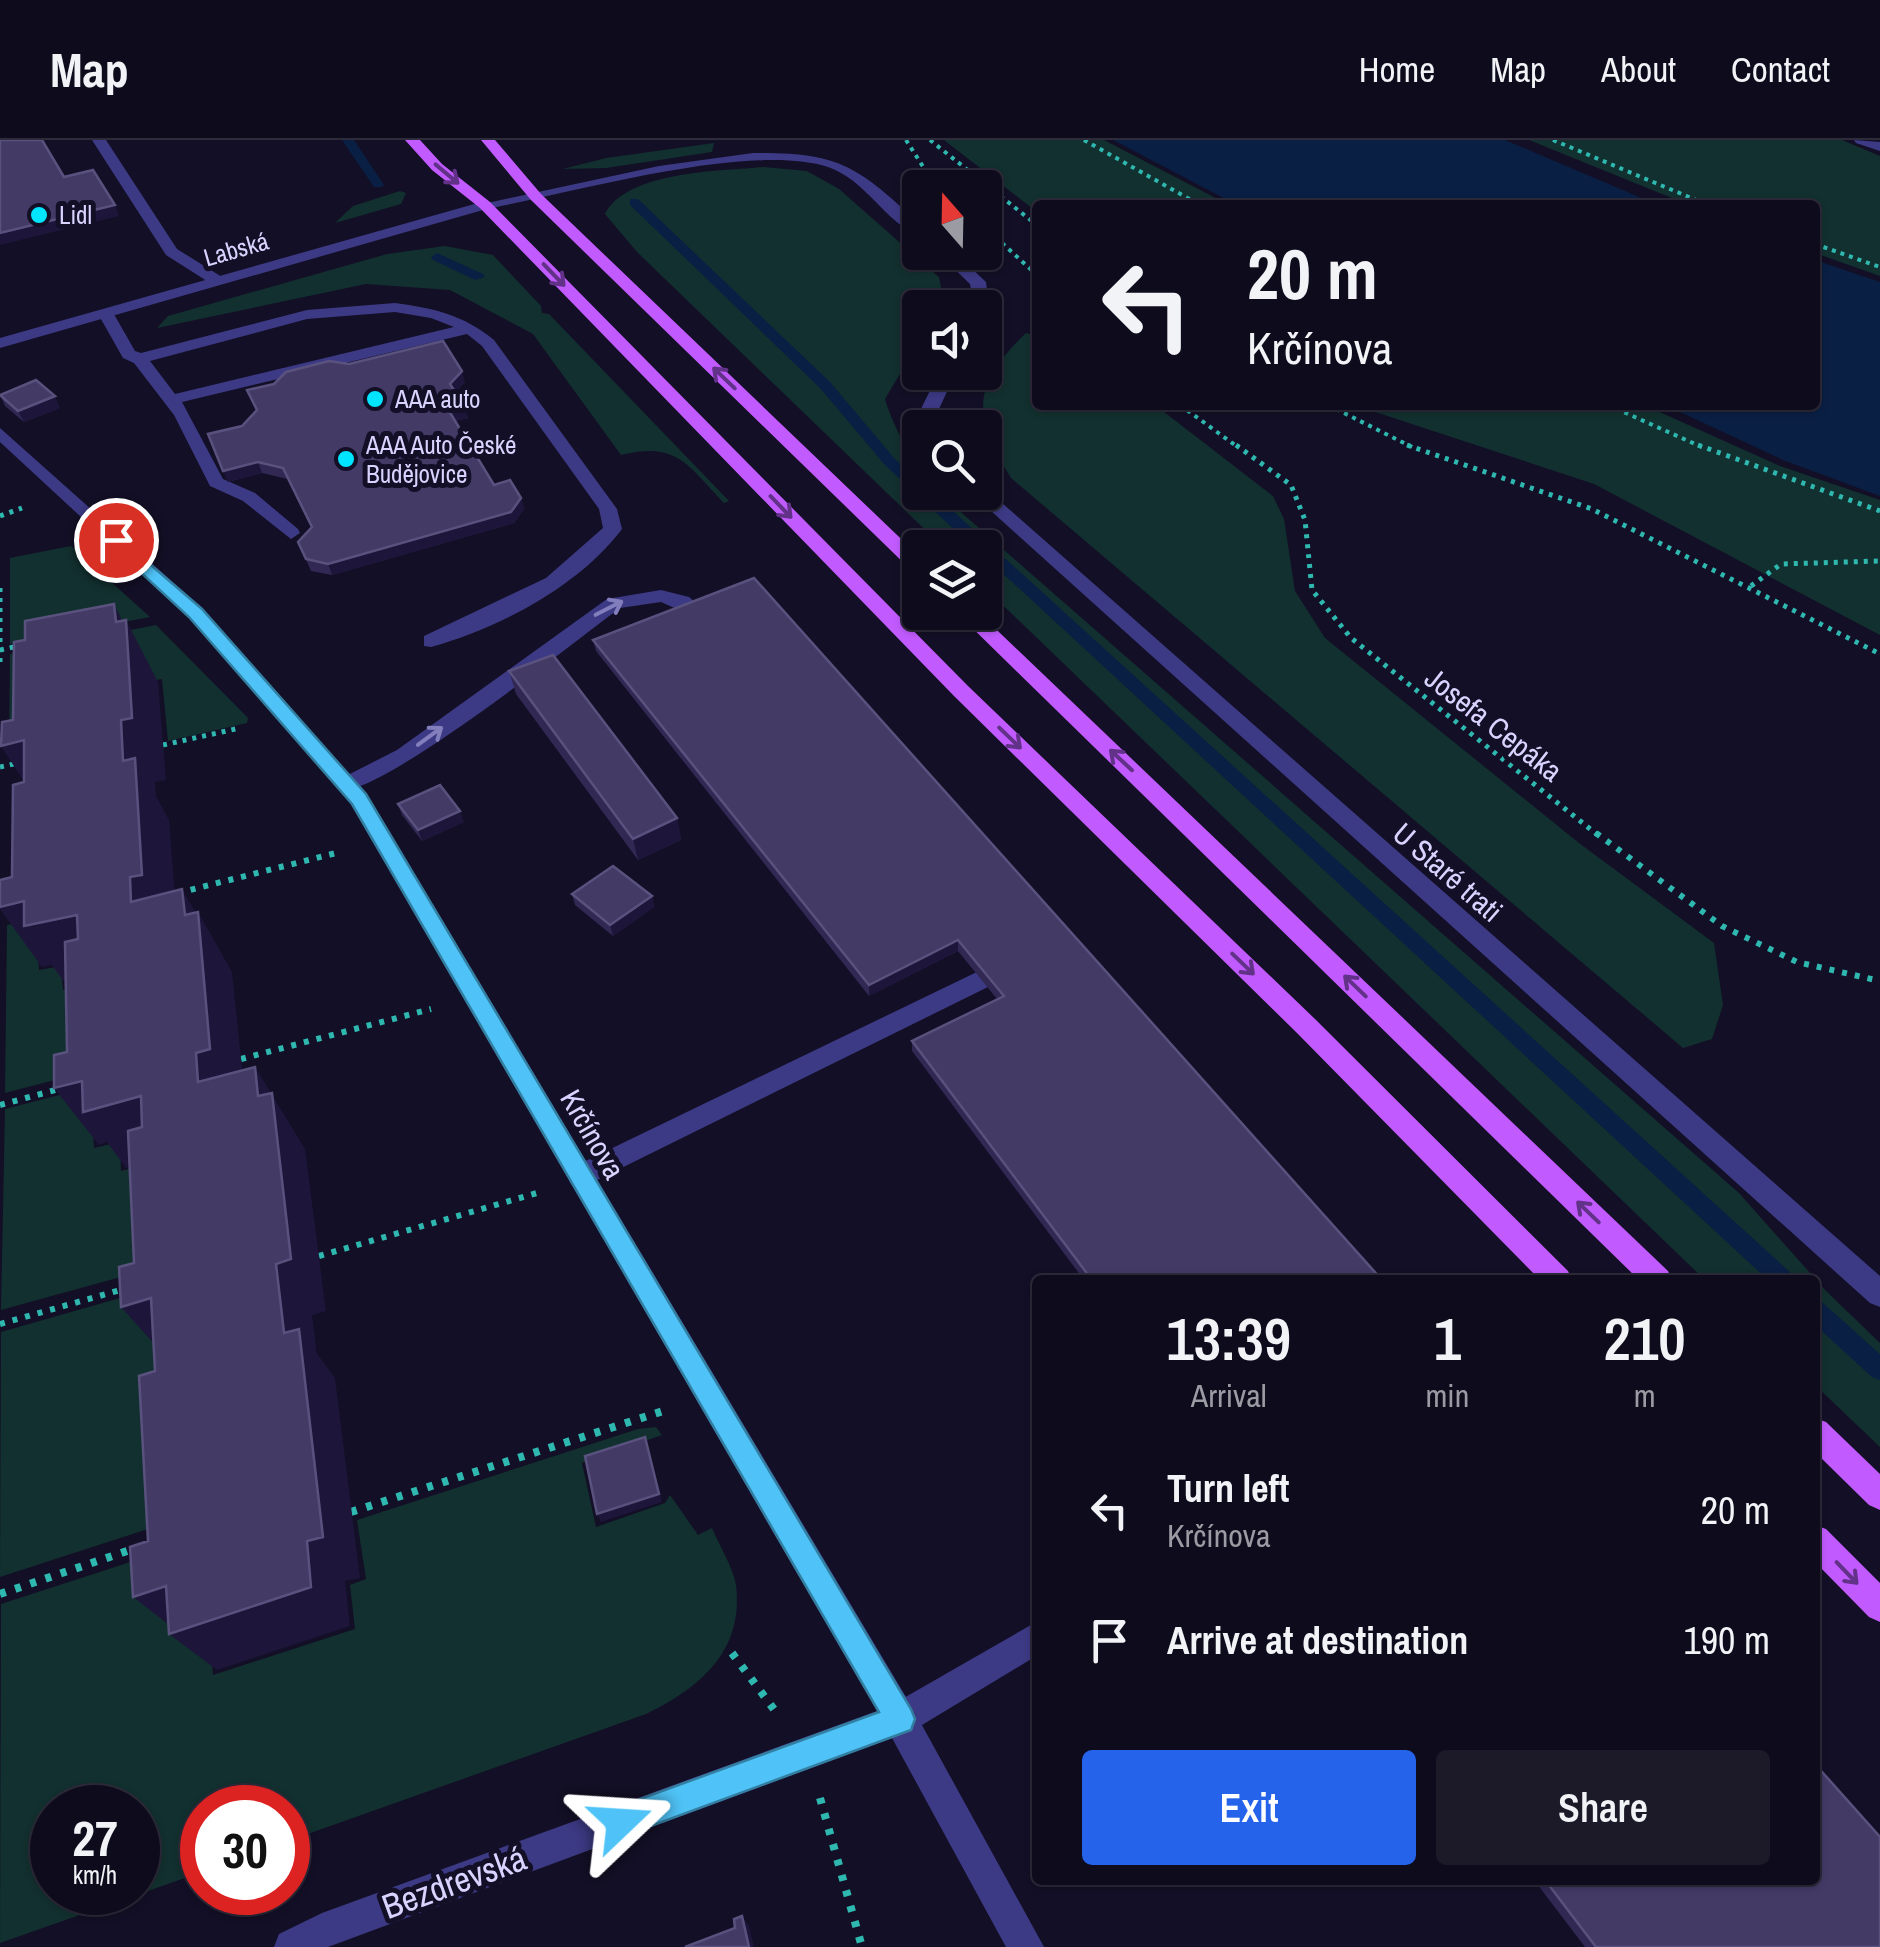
<!DOCTYPE html>
<html lang="en">
<head>
<meta charset="utf-8">
<style>
	:root { --surface:#0e0b1c; --page:#1c1929; --text:#f1f3f6; --muted:#9b9ba3; --line:#2e2b3b; --accent:#2563eb }
	body { margin:0; font-family:"Archivo Narrow",sans-serif; background:var(--page); color:var(--text); height:100vh; display:flex; flex-direction:column; font-size:38px; white-space:nowrap }
	* { box-sizing:border-box; margin:0 }
	p { font-size:32px; color:var(--muted) }
	.icon { flex:none; width:55px; height:55px; fill:none; stroke:currentColor; stroke-width:2; stroke-linecap:round; stroke-linejoin:round }
	.map { position:relative; flex:1; overflow:hidden }
	.panel { position:absolute; left:1032px; top:1135px; width:788px; height:610px; display:flex; flex-direction:column; background:var(--surface); border-radius:10px; box-shadow:0 2px 8px #0004,0 0 0 2px var(--line) }
	.panel>* { flex:none }
	.top-card { position:absolute; left:1032px; top:60px; width:788px; height:210px; border-radius:10px; box-shadow:0 2px 8px #0004,0 0 0 2px var(--line); background:#0e0b1c; color:var(--text); overflow:hidden }
	.needle { width:65px; rotate:340deg }
	.buttons { position:absolute; left:902px; top:30px; display:grid; gap:20px }
	.buttons a { display:grid; place-items:center; width:100px; height:100px; border-radius:10px; background:var(--surface); box-shadow:0 2px 8px #0004,0 0 0 2px var(--line); font-size:50px }
	.speed { position:absolute; left:30px; top:1645px; display:flex; gap:20px; font-size:50px; font-weight:700; text-align:center }
	.speed>* { display:grid; place-content:center; width:130px; height:130px; border-radius:50%; background:var(--surface); box-shadow:0 2px 8px #0004,0 0 0 2px var(--line); line-height:1 }
	.speed small { font-size:25px; font-weight:400 }
	.speed .limit { border:15px solid #d22; background:#fff; color:#111 }
	.pin { position:absolute; display:grid; place-items:center; width:85px; height:85px; color:#fff; margin:-42px; border:5px solid #fff; border-radius:50%; box-shadow:0 2px 10px #0007 }
	.me { position:absolute; width:110px; margin:-55px; rotate:70deg; stroke-linejoin:round; filter:drop-shadow(0 0 8px #0008) }
	.turn { display:flex; align-items:center; gap:35px; height:210px; padding:0 50px; font-size:45px }
	.turn .icon { width:130px; height:130px; stroke-width:2.5 }
	.turn b { display:block; font-size:70px; line-height:85px }
	.eta { display:flex; justify-content:space-evenly; align-items:center; height:170px; text-align:center }
	.eta b { font-size:60px; font-weight:600; line-height:70px }
	.button { display:flex; gap:20px; margin-top:auto; padding:20px 50px }
	.button a { flex:1; height:115px; border-radius:10px; background:var(--accent); color:#fff; font-size:40px; font-weight:600; line-height:115px; text-align:center }
	.button a+a { background:var(--page); color:var(--text) }
	ul { padding:0; list-style:none }
	li { display:flex; align-items:center; gap:30px; height:130px; padding:0 50px }
	li div { flex:1 }
	li b { display:block; font-size:38px }
	li em { font-style:normal }
	header { display:flex; align-items:center; gap:60px; box-sizing:border-box; height:140px; padding:0 50px; background:var(--surface); border-bottom:2px solid var(--line) }
	header strong { font-size:48px }
	nav { display:flex; gap:55px; margin-inline-start:auto; font-size:35px }
	.map>svg:first-child { display:block }
</style>
</head>
<body>
<header>
<strong>Map</strong>
<nav><a>Home</a><a>Map</a><a>About</a><a>Contact</a></nav>
</header>
<div class="map">
<svg width="1880" height="1807" viewBox="0 0 1880 1807">
	<rect width="100%" height="100%" fill="#130f26"/>
	<!-- green -->
	<g fill="#12302f" fill-rule="evenodd">
		<path d="M 944,0 L 1104,0 L 1229,65 L 1038,65 L 1037,72 Z"/>
		<path d="M 1529,0 L 1842,0 L 1880,16 L 1880,136 L 1815,113 L 1815,65 L 1689,65 Z"/>
		<path d="M 714,3 L 712,12 L 606,28 L 563,29 L 606,18 Z"/>
		<path d="M 764,27 L 807,31 L 839,49 L 939,137 L 945,167 L 920,168 L 920,213 L 901,232 L 885,259 C 893,289 920,327 920,352 L 939,353 L 1739,1053 L 1826,1151 L 1880,1203 L 1880,1307 L 1815,1245 L 1815,1140 L 1705,1140 L 985,448 L 985,408 L 943,407 L 637,112 L 605,74 C 627,31 720,31 764,27 Z"/>
		<path d="M 400,51 L 406,53 L 401,64 L 335,83 L 353,66 Z"/>
		<path d="M 445,106 L 493,115 L 541,166 L 542,173 L 549,174 L 729,361 L 724,363 C 688,326 678,301 621,315 L 533,194 L 450,150 L 366,144 L 157,188 L 168,176 L 387,114 Z"/>
		<path d="M 1026,193 L 1037,195 L 1038,265 L 1155,265 L 1273,356 L 1284,379 L 1295,451 L 1325,498 L 1579,703 L 1714,803 L 1723,865 L 1712,899 L 1683,908 L 1011,338 C 973,276 970,247 1026,193 Z"/>
		<path d="M 1354,265 L 1644,265 L 1780,326 L 1880,360 L 1880,495 L 1594,344 Z"/>
		<path d="M 71,406 L 150,477 L 10,504 L 10,418 Z"/>
		<path d="M 156,485 L 248,578 L 247,583 L 168,601 L 162,539 L 152,541 L 149,524 L 57,544 L 49,610 L 9,618 L 10,514 Z"/>
		<path d="M 48,775 L 37,799 L 39,830 L 61,826 L 63,850 L 113,838 L 104,927 L 5,953 L 7,785 Z"/>
		<path d="M 106,943 L 92,972 L 94,1008 L 120,1002 L 121,1031 L 176,1017 L 168,1124 L 1,1170 L 5,969 Z"/>
		<path d="M 169,1144 L 185,1377 L 0,1437 L 1,1192 Z"/>
		<path d="M 656,1287 L 662,1295 L 582,1323 L 596,1387 L 665,1363 L 670,1355 L 698,1395 L 712,1388 C 719,1405 733,1427 736,1445 C 744,1512 699,1548 646,1574 L 288,1701 L 288,1668 L 202,1668 L 202,1732 L 0,1803 L 1,1464 L 189,1403 L 209,1493 L 213,1535 L 355,1489 L 350,1445 L 366,1439 L 357,1380 L 638,1289 ZM 52,1668 L 138,1668 L 138,1752 L 52,1752 Z"/>
	</g>
	<!-- water -->
	<g fill="#0a1f44">
		<path d="M 1113,0 L 1505,0 L 1658,65 L 1237,65 Z"/>
		<path d="M 1815,120 L 1880,142 L 1880,356 L 1783,320 L 1665,265 L 1815,265 Z"/>
	</g>
	<g fill="none" stroke-linecap="round" stroke-linejoin="round">
		<!-- stream -->
		<g fill="#0a1f44" fill-rule="evenodd">
			<path d="M 342,0 L 354,0 L 384,45 L 382,47 L 374,47 Z"/>
			<path d="M 630,59 L 638,59 L 830,242 L 895,319 L 920,342 L 920,352 L 932,352 L 1791,1133 L 1794,1140 L 1768,1140 L 985,417 L 985,408 L 974,408 L 885,325 L 820,248 L 630,65 Z"/>
			<path d="M 437,113 L 483,134 L 485,137 L 475,140 L 433,120 L 431,117 Z"/>
			<path d="M 1815,1160 L 1823,1163 L 1880,1214 L 1880,1240 L 1872,1237 L 1815,1185 Z"/>
		</g>
		<!-- path-far3 -->
		<g stroke="#2fb8b0" stroke-width="4" stroke-dasharray="4 5" stroke-linecap="butt">
			<path d="M 906,0 L 936,47"/>
			<path d="M 930,0 L 1038,86"/>
			<path d="M 1084,0 L 1200,65"/>
			<path d="M 1553,0 L 1708,65"/>
			<path d="M 1002,103 L 1038,136"/>
			<path d="M 1815,104 L 1880,127"/>
			<path d="M 1180,265 L 1239,308"/>
			<path d="M 1328,265 L 1414,308"/>
			<path d="M 1608,265 L 1704,308"/>
		</g>
		<!-- path-far2 -->
		<g stroke="#2fb8b0" stroke-width="5" stroke-dasharray="4 6" stroke-linecap="butt">
			<path d="M 1236,305 L 1291,345 L 1305,380 L 1312,450 L 1351,498 L 1599,696"/>
			<path d="M 1407,305 L 1592,369 L 1880,514"/>
			<path d="M 1698,305 L 1880,371"/>
			<path d="M 0,376 L 22,368"/>
			<path d="M 1751,446 L 1781,424 L 1880,421"/>
			<path d="M 0,448 L 0,527"/>
			<path d="M 0,510 L 18,506"/>
			<path d="M 163,605 L 240,588"/>
			<path d="M 0,627 L 18,623"/>
		</g>
		<!-- path-far1 -->
		<g stroke="#2fb8b0" stroke-width="6" stroke-dasharray="5 8" stroke-linecap="butt">
			<path d="M 1596,693 L 1722,786 L 1797,822 L 1880,841"/>
			<path d="M 178,753 L 340,712"/>
			<path d="M 241,919 L 431,869"/>
			<path d="M 0,965 L 59,949"/>
			<path d="M 319,1116 L 537,1053"/>
			<path d="M 0,1184 L 124,1149"/>
		</g>
		<!-- path -->
		<g stroke="#2fb8b0" stroke-width="8" stroke-dasharray="6 10" stroke-linecap="butt">
			<path d="M 351,1372 L 663,1271"/>
			<path d="M 0,1454 L 136,1408"/>
			<path d="M 732,1513 L 776,1572"/>
			<path d="M 820,1658 L 862,1807"/>
		</g>
		<!-- service -->
		<g fill="#3d3a85" fill-rule="evenodd">
			<path d="M 92,0 L 106,0 L 177,109 L 222,137 L 222,143 L 210,143 L 166,115 Z"/>
			<path d="M 1854,0 L 1880,2 L 1880,11 L 1856,3 Z"/>
			<path d="M 753,13 C 840,12 857,26 920,84 L 920,97 C 885,82 866,40 828,27 C 750,1 570,54 485,69 L 478,65 L 659,26 Z"/>
			<path d="M 937,112 L 954,112 L 986,142 L 991,180 L 985,182 L 985,168 L 975,168 L 970,144 Z"/>
			<path d="M 395,163 C 433,168 464,175 494,200 L 617,369 L 622,389 C 579,446 500,488 431,507 L 424,506 L 424,496 L 546,438 L 603,388 L 599,369 L 482,206 L 467,194 L 182,262 L 223,339 L 255,353 L 298,389 L 300,393 L 291,399 L 243,361 L 210,346 L 174,275 L 134,223 L 123,218 L 97,172 L 111,169 L 135,211 L 141,213 L 307,170 ZM 395,172 L 431,178 L 454,187 L 175,254 L 150,221 L 307,179 Z"/>
			<path d="M 939,232 L 956,232 L 939,269 L 944,288 L 926,288 L 921,269 Z"/>
			<path d="M 985,348 L 1880,1136 L 1880,1167 L 1870,1163 L 970,352 L 985,352 Z"/>
			<path d="M 661,450 L 689,457 L 707,472 L 697,478 L 661,462 L 620,468 C 579,498 375,661 338,650 L 335,645 L 338,640 L 397,610 L 607,459 Z"/>
			<path d="M 981,830 L 990,832 L 993,839 L 990,846 L 589,1044 L 580,1047 L 571,1044 L 567,1036 L 571,1028 Z"/>
			<path d="M 1038,1481 L 1038,1515 L 912,1591 L 900,1596 L 888,1591 L 883,1579 L 888,1567 Z"/>
		</g>
		<!-- minor -->
		<g fill="#3d3a85" fill-rule="evenodd">
			<path d="M 485,61 L 492,65 L 490,68 L 0,208 L 0,198 Z"/>
			<path d="M 0,288 L 203,469 L 367,654 L 912,1567 L 1044,1807 L 1006,1807 L 892,1598 L 328,1807 L 274,1807 L 279,1794 L 322,1773 L 877,1571 L 351,664 L 189,477 L 0,302 Z"/>
		</g>
		<!-- primary -->
		<g fill="#c25bff" fill-rule="evenodd">
			<path d="M 405,0 L 420,0 L 442,24 L 490,62 L 968,546 L 1315,879 L 1568,1131 L 1572,1140 L 1540,1140 L 1297,893 L 954,556 L 480,68 L 432,30 Z"/>
			<path d="M 481,0 L 495,0 L 541,54 L 920,417 L 920,434 L 913,432 L 531,60 Z"/>
			<path d="M 956,472 L 978,472 L 1668,1131 L 1672,1140 L 1639,1140 Z"/>
			<path d="M 1815,1278 L 1826,1282 L 1880,1334 L 1880,1370 L 1869,1365 L 1815,1312 Z"/>
			<path d="M 1815,1385 L 1826,1389 L 1880,1443 L 1880,1482 L 1869,1477 L 1815,1422 Z"/>
		</g>
	</g>
	<!-- wall -->
	<g fill="#312854">
		<path d="M 465,242 L 456,252 L 468,278 L 455,281 L 494,345 L 521,358 L 524,369 L 514,383 L 332,435 L 311,431 L 298,402 L 311,387 L 287,339 L 262,333 L 228,342 L 208,294 L 242,286 L 256,271 L 247,250 Z"/>
		<path d="M 0,254 L 60,268 L 24,282 L 5,266 Z"/>
		<path d="M 593,500 L 1382,1140 L 1084,1140 L 912,911 L 912,901 L 997,859 L 958,811 L 869,856 L 596,511 Z"/>
		<path d="M 509,531 L 677,678 L 681,700 L 638,720 L 516,554 Z"/>
		<path d="M 398,664 L 464,682 L 422,701 L 402,675 Z"/>
		<path d="M 572,754 L 652,756 L 654,767 L 613,796 L 575,765 Z"/>
		<path d="M 1534,1740 L 1815,1740 L 1880,1807 L 1585,1807 Z"/>
	</g>
	<!-- shaded-wall -->
	<g fill="#1d163a">
		<path d="M 115,65 L 119,76 L 0,105 L 0,93 Z"/>
		<path d="M 462,231 L 465,242 L 453,255 L 450,244 Z"/>
		<path d="M 55,256 L 60,268 L 24,282 L 18,271 Z"/>
		<path d="M 465,267 L 468,278 L 452,282 L 449,271 Z"/>
		<path d="M 258,322 L 262,333 L 228,342 L 223,331 Z"/>
		<path d="M 521,358 L 524,369 L 514,383 L 332,435 L 328,424 Z"/>
		<path d="M 114,464 L 126,488 L 126,480 L 158,542 L 166,640 L 155,642 L 156,656 L 169,680 L 178,795 L 131,762 Z"/>
		<path d="M 24,600 L 41,668 L 1,606 Z"/>
		<path d="M 460,671 L 464,682 L 422,701 L 418,690 Z"/>
		<path d="M 677,678 L 681,700 L 638,720 L 633,699 Z"/>
		<path d="M 182,749 L 198,777 L 198,772 L 232,832 L 246,966 L 198,942 Z"/>
		<path d="M 652,756 L 654,767 L 613,796 L 610,785 Z"/>
		<path d="M 24,761 L 77,775 L 117,835 L 67,846 L 52,825 L 42,827 L 0,769 L 0,767 Z"/>
		<path d="M 958,800 L 958,811 L 869,856 L 869,845 Z"/>
		<path d="M 255,927 L 305,1009 L 326,1171 L 312,1175 L 316,1208 L 316,1212 L 335,1238 L 360,1438 L 345,1441 L 350,1486 L 217,1530 L 169,1494 L 177,1491 L 133,1457 L 284,1193 Z"/>
		<path d="M 82,941 L 141,956 L 181,1012 L 126,1028 L 107,1002 L 99,1005 L 54,948 Z"/>
		<path d="M 151,1158 L 166,1217 L 121,1167 Z"/>
		<path d="M 645,1297 L 662,1362 L 601,1382 L 597,1374 Z"/>
		<path d="M 742,1776 L 749,1786 L 754,1807 L 749,1807 Z"/>
	</g>
	<!-- building -->
	<g fill="#433a66" stroke="#5a527e" stroke-width="2.5">
		<path d="M 0,0 L 42,0 L 64,37 L 93,30 L 115,65 L 0,93 Z"/>
		<path d="M 443,201 L 462,231 L 450,244 L 465,267 L 449,271 L 494,345 L 510,340 L 521,358 L 511,372 L 328,424 L 306,419 L 298,402 L 312,387 L 283,328 L 258,322 L 223,331 L 208,294 L 242,286 L 257,270 L 247,250 L 274,244 L 286,232 L 329,221 L 349,224 Z"/>
		<path d="M 36,240 L 55,256 L 18,271 L 0,255 Z"/>
		<path d="M 754,438 L 1382,1140 L 1092,1140 L 912,901 L 1004,856 L 958,800 L 869,845 L 593,500 Z"/>
		<path d="M 114,464 L 116,482 L 126,480 L 132,578 L 121,580 L 123,621 L 135,618 L 142,735 L 130,737 L 131,762 L 182,749 L 185,775 L 198,772 L 210,909 L 196,913 L 198,942 L 255,927 L 258,956 L 272,953 L 291,1119 L 276,1124 L 280,1158 L 284,1193 L 299,1189 L 323,1397 L 307,1401 L 311,1447 L 169,1494 L 166,1446 L 133,1457 L 130,1407 L 148,1401 L 139,1236 L 155,1231 L 151,1158 L 121,1167 L 119,1127 L 134,1123 L 128,991 L 142,987 L 141,956 L 83,972 L 82,941 L 54,948 L 54,915 L 67,912 L 65,802 L 78,799 L 77,775 L 24,786 L 24,761 L 0,767 L 0,740 L 12,737 L 13,645 L 24,642 L 24,600 L 1,606 L 2,582 L 13,580 L 14,502 L 25,500 L 25,481 Z"/>
		<path d="M 553,515 L 677,678 L 633,699 L 509,531 Z"/>
		<path d="M 440,645 L 460,671 L 418,690 L 398,664 Z"/>
		<path d="M 613,726 L 652,756 L 610,785 L 572,754 Z"/>
		<path d="M 645,1297 L 659,1354 L 597,1374 L 585,1316 Z"/>
		<path d="M 1815,1624 L 1880,1697 L 1880,1807 L 1596,1807 L 1545,1740 L 1815,1740 Z"/>
		<path d="M 742,1776 L 749,1807 L 685,1807 L 735,1788 L 734,1779 Z"/>
	</g>
	<!-- one-way arrows -->
	<defs><path id="oneway-shaft" d="M-6 0H5M1.5-3L5.5 0L1.5 3" fill="none" stroke-width="1.6" stroke-linecap="round" stroke-linejoin="round" transform="scale(2.5)"/></defs>
	<g stroke="#623188">
		<use href="#oneway-shaft" transform="translate(447 34) rotate(40)"/>
		<use href="#oneway-shaft" transform="translate(554 135) rotate(46)"/>
		<use href="#oneway-shaft" transform="translate(724 238) rotate(-136)"/>
		<use href="#oneway-shaft" transform="translate(781 367) rotate(46)"/>
		<use href="#oneway-shaft" transform="translate(1010 598) rotate(44)"/>
		<use href="#oneway-shaft" transform="translate(1121 620) rotate(-137)"/>
		<use href="#oneway-shaft" transform="translate(1243 824) rotate(44)"/>
		<use href="#oneway-shaft" transform="translate(1355 846) rotate(-136)"/>
		<use href="#oneway-shaft" transform="translate(1588 1072) rotate(-136)"/>
		<use href="#oneway-shaft" transform="translate(1847 1433) rotate(46)"/>
	</g>
	<g stroke="#837fbc">
		<use href="#oneway-shaft" transform="translate(609 468) rotate(-27)"/>
		<use href="#oneway-shaft" transform="translate(430 596) rotate(-36)"/>
	</g>
	<!-- route -->
	<path fill="#4fc3f7" stroke="#337fa1" stroke-width="2.5" d="M 116,395 L 202,469 L 366,654 L 911,1569 L 915,1579 L 911,1590 L 621,1697 L 610,1693 L 605,1682 L 610,1670 L 879,1572 L 352,664 L 189,477 L 110,404 L 107,400 Z"/>
	<!-- markers -->
	<g fill="#00e5ff" stroke="#130f26" stroke-width="4">
		<circle cx="39" cy="75" r="10"/>
		<circle cx="375" cy="259" r="10"/>
		<circle cx="346" cy="319" r="10"/>
	</g>
	<g text-anchor="middle" dominant-baseline="central" stroke-width="10" stroke-linejoin="round" paint-order="stroke">
		<!-- far-poi labels -->
		<g font-size="25" fill="#d9d4ff" stroke="#130f26" text-anchor="start">
			<text x="59" y="75">Lidl</text>
			<text x="395" y="259">AAA auto</text>
			<text x="366" y="305">AAA Auto České<tspan x="366" dy="29">Budějovice</tspan></text>
		</g>
		<!-- far-street labels -->
		<g font-size="25" fill="#d9d4ff" stroke="#130f26">
			<text transform="translate(236 109) rotate(-16)">Labská</text>
		</g>
		<!-- street labels -->
		<g font-size="30" fill="#d9d4ff" stroke="#130f26">
			<text transform="translate(1494 584) rotate(38)">Josefa Cepáka</text>
			<text transform="translate(1448 732) rotate(41)">U Staré trati</text>
			<text transform="translate(593 994) rotate(60)">Krčínova</text>
		</g>
		<!-- near-street labels -->
		<g font-size="35" fill="#d9d4ff" stroke="#130f26">
			<text transform="translate(454 1742) rotate(-20)">Bezdrevská</text>
		</g>
	</g>
</svg>
<div class="buttons">
<a><svg class="needle" viewBox="-14 -14 28 28"><path d="M0-13l5 13h-10z" fill="#e53935"/><path d="M0 13l5-13h-10z" fill="#9b9ba3"/></svg></a>
<a><svg class="icon" aria-label="sound" viewBox="0 0 24 24"><path d="M4 9h4l5-4v14l-5-4H4zM17 9q2 3 0 6"/></svg></a>
<a><svg class="icon" aria-label="search" viewBox="0 0 24 24"><circle cx="10" cy="10" r="6"/><path d="M15 15l6 6"/></svg></a>
<a><svg class="icon" aria-label="layers" viewBox="0 0 24 24"><path d="M12 4l9 5-9 5-9-5zM3 14l9 5 9-5"/></svg></a>
</div>
<div class="speed"><div>27<small>km/h</small></div><div class="limit">30</div></div>
<div class="pin" style="left:116px;top:400px;background:#d93025"><svg class="icon" aria-label="arrive" viewBox="0 0 24 24"><path d="M6 21V4h12l-3 4 3 4H6"/></svg></div>
<svg class="me" style="left:621px;top:1682px" viewBox="-20 -20 40 40"><path d="M0-17L14 15 0 8-14 15z" fill="#4fc3f7" stroke="#fff" stroke-width="4"/></svg>
<div class="top-card">
<div class="turn"><svg class="icon" aria-label="left" viewBox="0 0 24 24"><path d="M17 20v-9H6M10 6l-5 5 5 5"/></svg><div><b>20 m</b>Krčínova</div></div>
</div>
<section class="panel">
<div class="eta">
<div><b>13:39</b><p>Arrival</p></div>
<div><b>1</b><p>min</p></div>
<div><b>210</b><p>m</p></div>
</div>
<ul>
<li><svg class="icon" aria-label="left" viewBox="0 0 24 24"><path d="M17 20v-9H6M10 6l-5 5 5 5"/></svg><div><b>Turn left</b><p>Krčínova</p></div><em>20 m</em></li>
<li><svg class="icon" aria-label="arrive" viewBox="0 0 24 24"><path d="M6 21V4h12l-3 4 3 4H6"/></svg><div><b>Arrive at destination</b></div><em>190 m</em></li>
</ul>
<div class="button"><a>Exit</a><a>Share</a></div>
</section>
</div>
</body>
</html>
